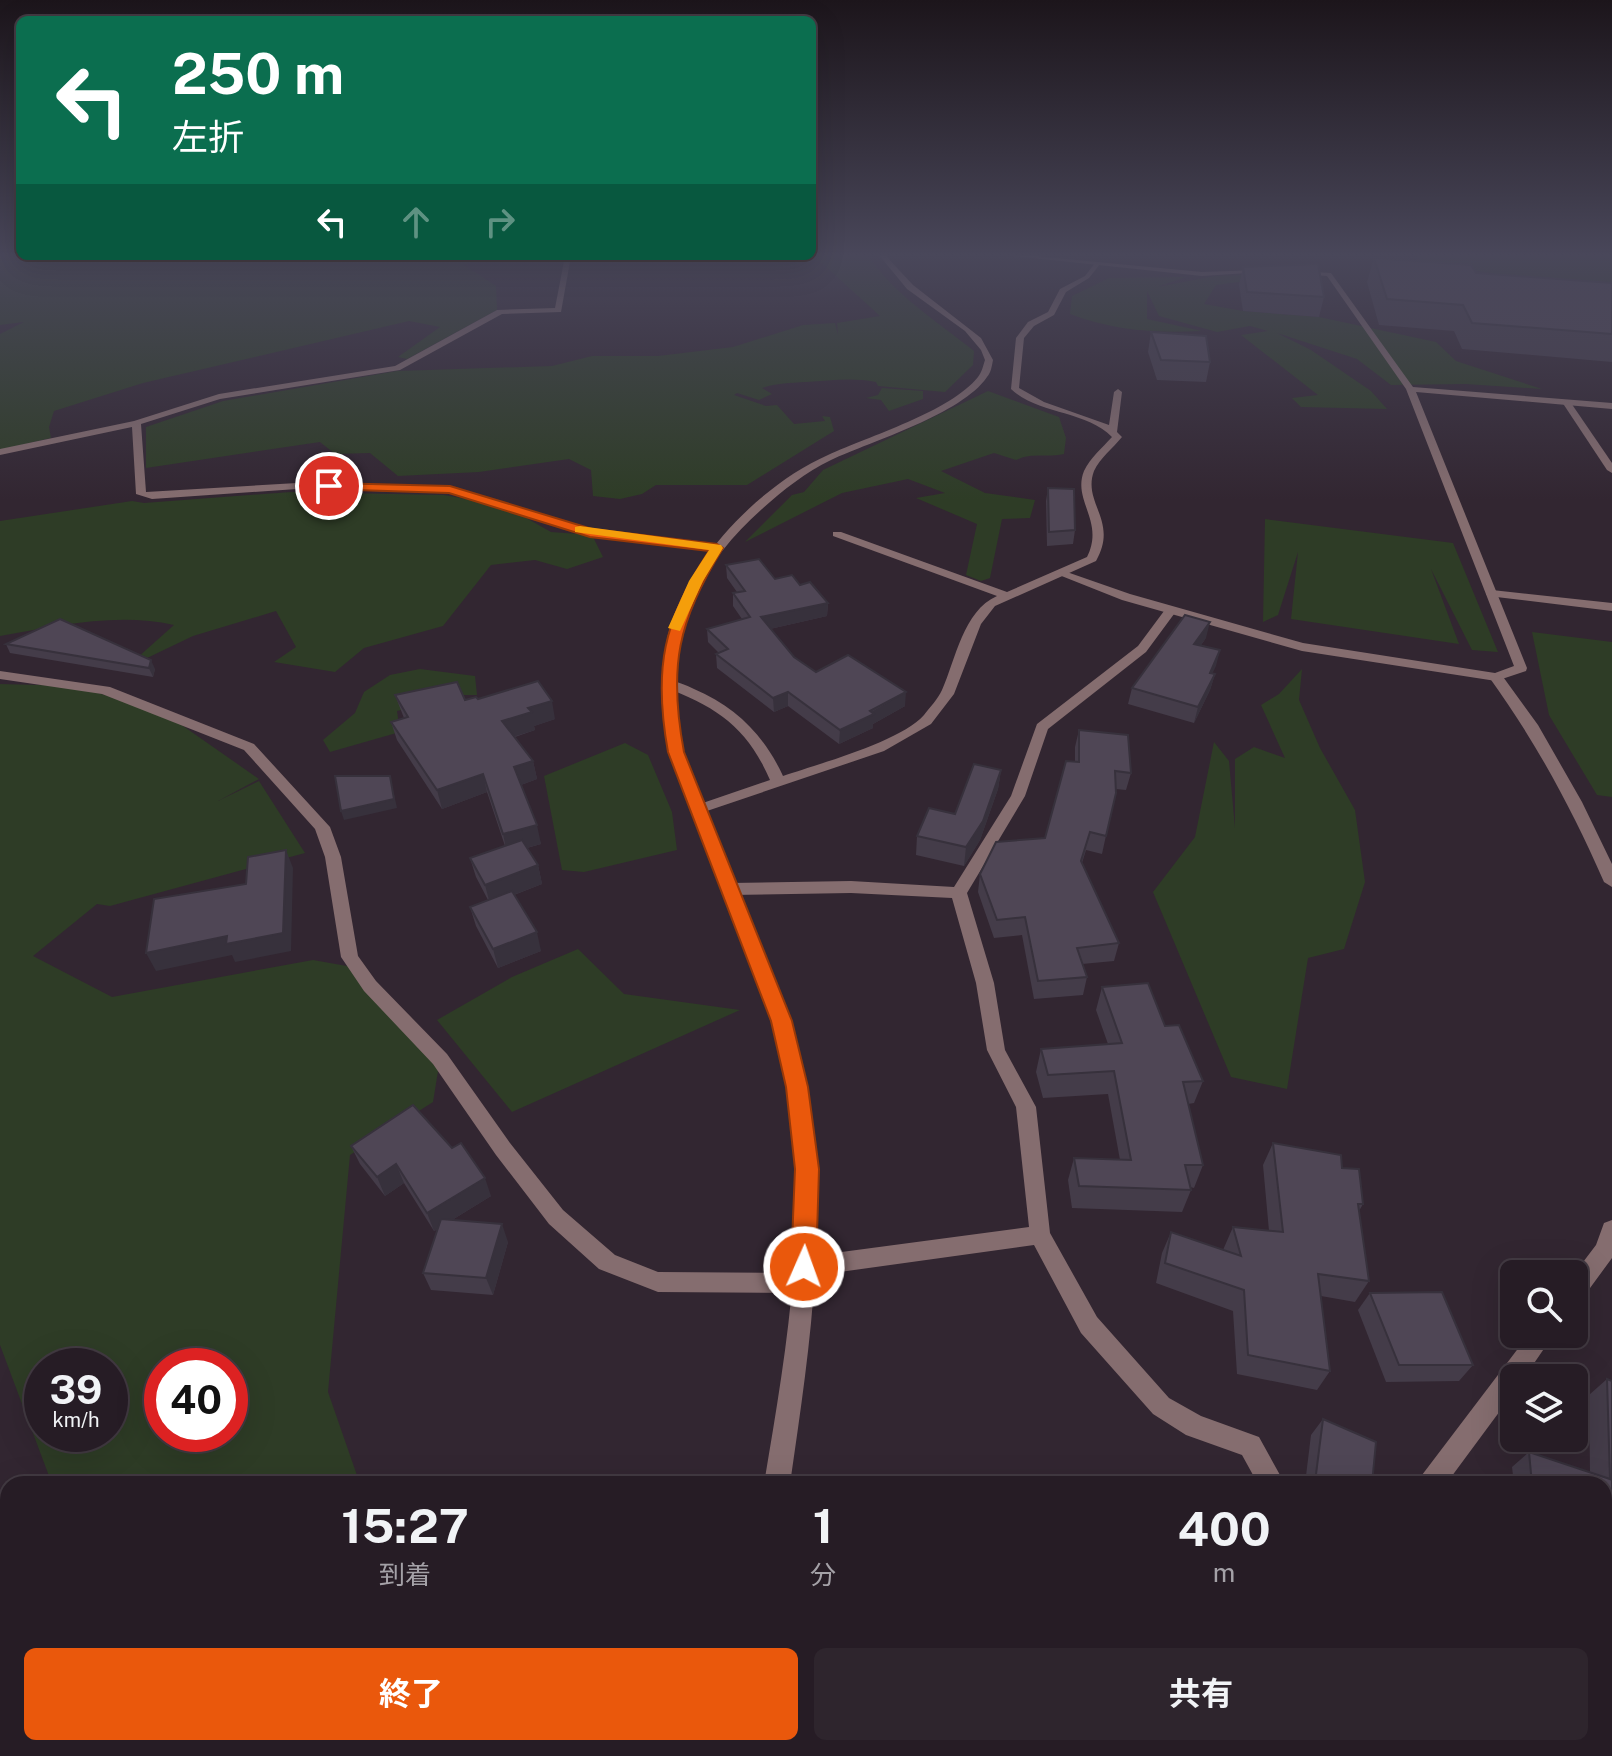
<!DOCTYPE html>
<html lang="ja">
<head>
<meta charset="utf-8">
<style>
	:root { --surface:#261c25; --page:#2e252d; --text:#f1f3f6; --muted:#a4a1a7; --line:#423a42; --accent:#ea580c }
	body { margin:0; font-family:"Public Sans","Noto Sans JP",sans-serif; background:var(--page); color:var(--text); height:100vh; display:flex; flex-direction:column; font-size:30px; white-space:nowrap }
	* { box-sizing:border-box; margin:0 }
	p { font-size:26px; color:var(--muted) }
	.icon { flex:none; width:44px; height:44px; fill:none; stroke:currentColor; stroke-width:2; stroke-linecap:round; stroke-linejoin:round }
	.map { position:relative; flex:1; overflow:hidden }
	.side { position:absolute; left:0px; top:1476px; width:1612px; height:280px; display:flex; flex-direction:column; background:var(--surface); border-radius:24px 24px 0 0; box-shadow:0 8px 32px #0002,0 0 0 2px var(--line) }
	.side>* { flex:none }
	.banner { position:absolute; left:16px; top:16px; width:800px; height:244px; border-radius:12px; box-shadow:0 8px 32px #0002,0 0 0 2px var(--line); background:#0b6e4f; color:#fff; overflow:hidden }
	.controls { position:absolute; left:1500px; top:1260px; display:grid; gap:16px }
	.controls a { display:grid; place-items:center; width:88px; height:88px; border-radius:12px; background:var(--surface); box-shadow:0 8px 32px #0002,0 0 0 2px var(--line); font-size:40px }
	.speed { position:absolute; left:24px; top:1348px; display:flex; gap:16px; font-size:40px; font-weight:700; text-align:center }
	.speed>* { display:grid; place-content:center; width:104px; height:104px; border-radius:50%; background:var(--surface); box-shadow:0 8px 32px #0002,0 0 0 2px var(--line); line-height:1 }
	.speed small { font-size:20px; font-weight:400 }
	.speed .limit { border:12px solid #d22; background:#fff; color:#111 }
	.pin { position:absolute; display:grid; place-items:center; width:68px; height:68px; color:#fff; margin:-34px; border:4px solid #fff; border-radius:50%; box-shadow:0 2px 8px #0007 }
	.me { position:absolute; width:88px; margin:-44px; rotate:2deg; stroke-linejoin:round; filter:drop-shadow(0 0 6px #0008) }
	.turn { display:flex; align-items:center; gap:28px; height:168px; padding:0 24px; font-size:36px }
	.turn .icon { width:104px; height:104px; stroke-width:2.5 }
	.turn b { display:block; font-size:56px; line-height:68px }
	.lanes { display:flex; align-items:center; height:76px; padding:0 24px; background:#0003; justify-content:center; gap:40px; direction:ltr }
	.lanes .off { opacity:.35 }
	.eta { display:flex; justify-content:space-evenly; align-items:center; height:136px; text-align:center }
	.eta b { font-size:48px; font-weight:700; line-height:56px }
	.primary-button { display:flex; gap:16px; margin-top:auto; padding:16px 24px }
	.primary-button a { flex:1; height:92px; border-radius:12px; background:var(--accent); color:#fff; font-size:32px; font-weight:700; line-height:92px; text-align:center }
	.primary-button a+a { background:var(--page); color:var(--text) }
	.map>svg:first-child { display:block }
</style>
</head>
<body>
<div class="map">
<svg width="1612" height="1756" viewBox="0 0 1612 1756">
	<rect width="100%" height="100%" fill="#322631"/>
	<!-- green -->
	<g fill="#2e3c26" fill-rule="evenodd">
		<path d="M 0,255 L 489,256 L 464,265 L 496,286 L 497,310 L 407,359 L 398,357 L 440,327 L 409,321 L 143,383 L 54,411 L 49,427 L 51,438 L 0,450 L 0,334 L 24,322 L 0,325 Z"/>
		<path d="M 813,255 L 868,255 C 893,294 938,322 974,351 L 973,365 L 945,392 L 878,386 L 876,382 C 850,377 830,381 806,382 C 789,383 778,383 762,388 L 772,394 L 759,400 L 737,393 L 734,395 L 766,406 L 777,405 L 794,424 L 825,421 L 822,416 L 830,417 L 834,431 L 747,485 L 656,485 L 642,494 L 620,499 L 593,496 L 591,470 L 569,459 L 479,472 L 398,476 L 370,453 L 335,454 L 320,442 L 146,468 L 146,427 L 223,401 L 397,371 L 552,366 L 592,356 L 658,356 L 733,347 L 803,325 L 835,323 L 838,335 L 837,323 L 880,316 Z"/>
		<path d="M 1417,255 L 1612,255 L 1612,290 L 1584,289 L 1419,261 Z"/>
		<path d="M 1270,274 L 1284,276 L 1216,285 L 1204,304 L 1243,311 L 1319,317 L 1436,342 L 1456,361 L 1542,389 L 1465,384 L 1391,385 L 1357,359 L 1277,333 L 1311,350 L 1371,391 L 1387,409 L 1301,407 L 1292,398 L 1318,395 L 1241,335 L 1268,331 L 1250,326 L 1217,332 L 1159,316 L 1147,291 L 1147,319 L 1202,331 C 1155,333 1115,331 1070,314 L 1072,296 L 1109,278 L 1186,277 L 1157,287 L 1215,276 Z"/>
		<path d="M 882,388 L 923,391 L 923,399 L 889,411 L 881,400 L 866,398 L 878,395 Z"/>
		<path d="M 988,391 L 1059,417 L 1066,438 L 1064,454 C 1047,458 1033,452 1016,460 L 994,453 L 941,471 L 985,493 L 1035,500 L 1030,518 L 1002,519 L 990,578 L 981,581 L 966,575 L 977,524 L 916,498 L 945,493 L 908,479 L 842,493 L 745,542 L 792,495 L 804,492 L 823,470 Z"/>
		<path d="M 291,492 L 444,495 L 505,506 L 551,532 L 592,535 L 603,557 L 567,569 L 535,560 L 491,565 L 443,626 L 364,648 L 335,672 L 274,662 L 296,647 L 276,611 L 193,636 L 145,659 L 137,658 L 174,625 C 117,612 57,626 0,636 L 0,521 L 132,501 L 144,503 Z"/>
		<path d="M 1265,519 L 1453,543 L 1498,652 L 1472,650 L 1431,569 L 1459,644 L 1291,619 L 1298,552 L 1278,615 L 1263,622 Z"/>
		<path d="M 1532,632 L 1612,642 L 1612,797 L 1597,795 L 1549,715 Z"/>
		<path d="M 420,669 L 475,676 L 477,695 L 462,695 L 397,711 L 400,732 L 330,752 L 323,740 L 355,713 L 364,692 L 390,675 Z"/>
		<path d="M 1302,669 L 1299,700 L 1320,748 L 1355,810 L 1365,882 L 1344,949 L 1308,958 L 1287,1089 L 1231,1077 L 1153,892 L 1195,837 L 1214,742 L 1229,761 L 1235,828 L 1235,759 L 1254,747 L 1285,758 L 1261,705 L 1279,694 Z"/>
		<path d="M 0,684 L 74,686 L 163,712 L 259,779 L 218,801 L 259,781 L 305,853 L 110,906 L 97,904 L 33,956 L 112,997 L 313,960 L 358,968 L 440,1059 L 433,1102 L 350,1155 L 328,1392 L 360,1484 L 52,1484 L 0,1345 ZM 42,1366 L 110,1366 L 110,1434 L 42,1434 ZM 162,1366 L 230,1366 L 230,1434 L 162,1434 Z"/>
		<path d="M 625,743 L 648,755 L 672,812 L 677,850 L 584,872 L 562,870 L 544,776 Z"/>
		<path d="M 578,949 L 624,994 L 740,1010 L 512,1112 L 437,1020 L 512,977 Z"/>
	</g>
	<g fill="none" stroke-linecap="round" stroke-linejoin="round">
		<!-- minor -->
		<g fill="#856d6f" fill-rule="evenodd">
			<path d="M 565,256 L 571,256 L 561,312 L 502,314 L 400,370 L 220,399 L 141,424 L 146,492 L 297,483 L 450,487 L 591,530 L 717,545 L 723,548 L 721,550 L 590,536 L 449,493 L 297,489 L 152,499 L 136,494 L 132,427 L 0,455 L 0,449 L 134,421 L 219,394 L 395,366 L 497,310 L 555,308 Z"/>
			<path d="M 1095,263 L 1100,264 L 1089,278 L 1066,292 L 1054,315 L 1034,326 L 1024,338 L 1019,388 L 1044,402 L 1109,425 L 1114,392 L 1118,389 L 1122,392 L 1117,432 L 1122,437 C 1113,448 1100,458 1094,471 C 1082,503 1119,521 1096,561 L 995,606 L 981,624 L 954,694 L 931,724 L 884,751 L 704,812 L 694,812 L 692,809 L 694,806 L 770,780 C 747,727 717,707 664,687 L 664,681 C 675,680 685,685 694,689 C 736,707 764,735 783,776 C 818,764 900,742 924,715 C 930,707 938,699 942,690 C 956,659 963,611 997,596 L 833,536 L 833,532 L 841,532 L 1007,592 L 1087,557 C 1105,521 1072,501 1084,471 C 1090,458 1102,448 1112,437 C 1086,410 1039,415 1011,389 L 1016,338 L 1028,322 L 1048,312 L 1060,289 L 1085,276 Z"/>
			<path d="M 1563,400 L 1569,400 L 1612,463 L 1612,473 L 1607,470 L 1562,402 Z"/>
			<path d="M 1492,590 L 1612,603 L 1612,611 L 1488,596 L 1486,594 Z"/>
			<path d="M 1171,606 L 1177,610 L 1146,652 L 1048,729 L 1025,796 L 967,893 L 994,983 L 1005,1050 L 1036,1107 L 1050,1233 L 1097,1317 L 1169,1398 L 1201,1416 L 1259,1437 L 1285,1484 L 1258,1484 L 1242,1455 L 1186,1435 L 1153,1414 L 1081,1333 L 1034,1245 L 811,1276 L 814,1283 L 811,1290 L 803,1293 L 658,1292 L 599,1269 L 549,1224 L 496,1155 L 433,1064 L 364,991 L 341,957 L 325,857 L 315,829 L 244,750 L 102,694 L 0,679 L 0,671 L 110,687 L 254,744 L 330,827 L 341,857 L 358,956 L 376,981 L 447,1054 L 510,1143 L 563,1210 L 615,1255 L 658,1272 L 796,1273 L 793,1267 L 796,1260 L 804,1257 L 1029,1227 L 1016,1107 L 987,1050 L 976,983 L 952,898 L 851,893 L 730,895 L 722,889 L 730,883 L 851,881 L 954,887 L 1011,796 L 1037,724 L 1138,646 L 1167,607 Z"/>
			<path d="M 1496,673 L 1501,674 L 1538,725 L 1582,802 L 1612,864 L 1612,887 L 1604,882 C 1572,809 1536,742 1489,677 Z"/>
			<path d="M 1612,1220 L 1612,1258 L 1582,1299 L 1574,1302 L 1574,1274 L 1596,1245 L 1604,1223 Z"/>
			<path d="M 1529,1334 L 1554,1334 L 1524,1378 L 1514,1378 L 1514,1392 L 1446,1484 L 1418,1484 L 1422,1475 Z"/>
			<path d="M 466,1748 L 510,1748 L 507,1756 L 462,1756 Z"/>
			<path d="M 1394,1748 L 1422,1748 L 1423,1756 L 1393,1756 Z"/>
		</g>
		<!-- tertiary -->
		<g fill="#856d6f" fill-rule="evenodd">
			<path d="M 879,255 L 885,255 L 913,285 L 981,338 L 993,360 C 992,365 991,373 987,377 C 962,414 872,441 831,460 C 806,472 783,490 762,509 C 682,581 665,649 683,752 C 706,810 729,868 752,926 C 773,979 797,1031 806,1087 C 830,1219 809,1353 790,1484 L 764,1484 C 786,1353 810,1217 787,1085 C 777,1030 756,980 736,928 C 714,870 692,811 669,752 C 663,712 658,670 669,631 C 689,559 760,485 828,455 C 869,436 950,412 978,377 C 982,372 983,366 985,360 L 981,350 L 965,331 L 907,289 Z"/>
			<path d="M 1004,255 L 1024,255 L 1202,272 L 1260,270 L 1263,272 L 1202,276 Z"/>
			<path d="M 1298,271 L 1331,273 L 1413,387 L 1612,403 L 1612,409 L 1416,392 L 1527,668 L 1526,671 L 1496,681 L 1302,651 L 1122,600 L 1054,573 L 1064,571 L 1130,594 L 1303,643 L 1495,673 L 1514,666 L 1406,389 L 1327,276 L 1300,274 Z"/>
			<path d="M 750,1748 L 778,1748 L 779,1756 L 749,1756 Z"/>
		</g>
	</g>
	<!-- wall -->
	<g fill="#443c49">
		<path d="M 1374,258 L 1476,273 L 1612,283 L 1612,362 L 1462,349 L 1454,331 L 1379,325 L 1367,282 Z"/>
		<path d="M 1243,267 L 1324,297 L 1319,317 L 1243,311 L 1239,285 Z"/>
		<path d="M 1151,332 L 1210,362 L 1206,382 L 1157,380 L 1148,352 Z"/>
		<path d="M 1048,488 L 1075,530 L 1073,544 L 1047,546 L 1046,501 Z"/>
		<path d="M 726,565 L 800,585 L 828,603 L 827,616 L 770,629 L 794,657 L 816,672 L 905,706 L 873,724 L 873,728 L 839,744 L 788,706 L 774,712 L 717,668 L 716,654 L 719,653 L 708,642 L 707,629 L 742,619 L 733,606 L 733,593 L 737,592 L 727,578 Z"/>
		<path d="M 1206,638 L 1201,645 L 1220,650 L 1212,673 L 1215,674 L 1210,690 L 1194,723 L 1128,704 L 1132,688 Z"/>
		<path d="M 6,644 L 155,669 L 153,677 L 10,653 Z"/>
		<path d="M 395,695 L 465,700 L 478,699 L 555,719 L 534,726 L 535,730 L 515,737 L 533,761 L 537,779 L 521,785 L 541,844 L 527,848 L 538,865 L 542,884 L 514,895 L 541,951 L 498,968 L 476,926 L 470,907 L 488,900 L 476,877 L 470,858 L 505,846 L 487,792 L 442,809 L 397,740 L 391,722 L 404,718 Z"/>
		<path d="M 1079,730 L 1131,773 L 1126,790 L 1116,789 L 1102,854 L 1086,850 L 1082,863 L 1119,943 L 1114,961 L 1082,964 L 1087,977 L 1083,995 L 1034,999 L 1022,935 L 994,938 L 978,892 L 980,874 L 1045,838 L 1075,762 L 1075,747 Z"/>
		<path d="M 1001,770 L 998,789 L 980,840 L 964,866 L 916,855 L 917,836 L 955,814 Z"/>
		<path d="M 1102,987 L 1165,1026 L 1203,1081 L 1194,1103 L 1188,1104 L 1203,1165 L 1194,1188 L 1190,1187 L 1191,1190 L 1182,1212 L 1072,1208 L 1068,1180 L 1074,1158 L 1120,1160 L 1108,1094 L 1043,1098 L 1036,1072 L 1041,1049 L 1108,1044 L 1096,1010 Z"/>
		<path d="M 1273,1143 L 1342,1168 L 1363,1204 L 1359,1211 L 1369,1281 L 1355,1302 L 1321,1296 L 1330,1371 L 1317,1390 L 1237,1374 L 1233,1311 L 1156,1283 L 1162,1253 L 1171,1232 L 1223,1250 L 1233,1227 L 1269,1231 L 1263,1165 Z"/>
		<path d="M 351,1146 L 491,1196 L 452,1220 L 508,1242 L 493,1295 L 431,1290 L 423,1273 L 438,1229 L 434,1231 L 404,1183 L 385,1196 L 360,1164 Z"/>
		<path d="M 1370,1293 L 1473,1365 L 1459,1381 L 1386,1382 L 1358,1310 Z"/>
		<path d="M 1607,1379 L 1612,1381 L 1612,1542 L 1604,1539 L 1604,1484 L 1514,1484 L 1512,1467 L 1529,1452 L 1590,1472 L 1589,1395 Z"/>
		<path d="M 1323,1419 L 1372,1484 L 1305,1484 L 1311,1435 Z"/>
		<path d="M 1531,1748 L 1604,1748 L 1612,1756 L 1531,1756 Z"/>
	</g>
	<!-- shaded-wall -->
	<g fill="#37313c">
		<path d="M 828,603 L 827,616 L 761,631 L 761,617 Z"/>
		<path d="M 1210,622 L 1206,638 L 1190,660 L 1194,644 Z"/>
		<path d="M 1220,650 L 1216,666 L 1205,689 L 1210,673 Z"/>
		<path d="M 151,660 L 155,669 L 153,677 L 149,668 Z"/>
		<path d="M 1215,674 L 1210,690 L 1194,723 L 1198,707 Z"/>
		<path d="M 788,692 L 788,706 L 774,712 L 773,698 Z"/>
		<path d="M 906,692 L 905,706 L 873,724 L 873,728 L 839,744 L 840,730 Z"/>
		<path d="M 552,701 L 555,719 L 534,726 L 535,730 L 506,739 L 502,721 L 528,708 Z"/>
		<path d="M 533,761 L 537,779 L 518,786 L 514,767 Z"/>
		<path d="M 1001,770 L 998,789 L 980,840 L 964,866 L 966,847 Z"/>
		<path d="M 483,774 L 487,792 L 442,809 L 437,790 Z"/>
		<path d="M 390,776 L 397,808 L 344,820 L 341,811 Z"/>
		<path d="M 537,825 L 541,844 L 507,853 L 503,834 Z"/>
		<path d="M 286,850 L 293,868 L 291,951 L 235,962 L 232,955 L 156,971 L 146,953 L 227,936 Z"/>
		<path d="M 538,865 L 542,884 L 490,904 L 485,885 Z"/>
		<path d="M 537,932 L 541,951 L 498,968 L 493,949 Z"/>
		<path d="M 396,1164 L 404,1183 L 385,1196 L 377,1177 Z"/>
		<path d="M 485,1178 L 491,1196 L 434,1231 L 427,1213 Z"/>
		<path d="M 502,1224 L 508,1242 L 493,1295 L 486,1278 Z"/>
	</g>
	<!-- building -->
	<g fill="#4f4655" stroke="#37313c" stroke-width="2">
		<path d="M 1374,258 L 1471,265 L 1476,273 L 1612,283 L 1612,334 L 1472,323 L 1463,305 L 1387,299 Z"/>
		<path d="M 1318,264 L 1324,297 L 1247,292 L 1243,267 Z"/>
		<path d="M 1151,332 L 1206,336 L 1210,362 L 1161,360 Z"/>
		<path d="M 1048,488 L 1074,489 L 1075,530 L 1049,532 Z"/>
		<path d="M 759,559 L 775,579 L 792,575 L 800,585 L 810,582 L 828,603 L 761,617 L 794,657 L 816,672 L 848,655 L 906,692 L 870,711 L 874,714 L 840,730 L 788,692 L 773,698 L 716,654 L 728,649 L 707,629 L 750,617 L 733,593 L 745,591 L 726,565 Z"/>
		<path d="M 1185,615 L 1210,622 L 1194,644 L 1220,650 L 1210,673 L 1215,674 L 1198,707 L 1132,688 Z"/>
		<path d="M 60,619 L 151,660 L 149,668 L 6,644 Z"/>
		<path d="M 538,681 L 552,701 L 528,708 L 532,712 L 502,721 L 533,761 L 514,767 L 537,825 L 503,834 L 483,774 L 437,790 L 391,722 L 408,717 L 395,695 L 457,682 L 465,700 L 476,697 L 478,699 Z"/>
		<path d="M 1079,730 L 1128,735 L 1131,773 L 1115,771 L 1116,793 L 1106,836 L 1090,832 L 1081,861 L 1119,943 L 1077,948 L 1087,977 L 1038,981 L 1025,917 L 997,920 L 980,874 L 996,842 L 1045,838 L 1066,761 L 1079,762 Z"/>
		<path d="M 974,764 L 1001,770 L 983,821 L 966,847 L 917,836 L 929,808 L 955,814 Z"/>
		<path d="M 335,776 L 390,776 L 394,799 L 341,811 Z"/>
		<path d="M 522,840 L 538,865 L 485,885 L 470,858 Z"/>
		<path d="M 286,850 L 283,933 L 226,944 L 227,936 L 146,953 L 154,899 L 246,884 L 248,857 Z"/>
		<path d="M 512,891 L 537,932 L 493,949 L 470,907 Z"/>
		<path d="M 1148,983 L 1165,1026 L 1179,1025 L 1203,1081 L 1183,1082 L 1203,1165 L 1185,1165 L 1191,1190 L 1079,1186 L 1074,1158 L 1131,1160 L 1114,1071 L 1048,1075 L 1041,1049 L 1122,1043 L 1102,987 Z"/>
		<path d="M 413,1105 L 452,1148 L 461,1143 L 485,1178 L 427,1213 L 396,1164 L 377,1177 L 351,1146 Z"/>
		<path d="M 1273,1143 L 1341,1155 L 1342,1168 L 1359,1169 L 1363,1204 L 1358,1204 L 1369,1281 L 1318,1274 L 1330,1371 L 1248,1355 L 1244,1290 L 1165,1263 L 1171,1232 L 1241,1256 L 1233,1227 L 1283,1232 Z"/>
		<path d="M 441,1219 L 502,1224 L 486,1278 L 423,1273 Z"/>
		<path d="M 1442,1292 L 1473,1365 L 1399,1365 L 1370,1293 Z"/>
		<path d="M 1607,1379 L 1612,1381 L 1612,1521 L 1604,1518 L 1604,1484 L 1532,1484 L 1529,1452 L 1610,1479 Z"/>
		<path d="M 1323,1419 L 1376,1442 L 1372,1484 L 1319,1484 L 1315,1482 Z"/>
		<path d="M 1604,1699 L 1612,1702 L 1612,1756 L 1563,1756 L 1562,1748 L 1604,1748 Z"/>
		<path d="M 134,1748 L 244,1748 L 255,1754 L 254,1756 L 128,1756 Z"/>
		<path d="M 616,1748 L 683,1748 L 685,1756 L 611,1756 L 610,1751 Z"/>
	</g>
	<!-- sky -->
	<linearGradient id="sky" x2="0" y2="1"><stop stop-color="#1c151b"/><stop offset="0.51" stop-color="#49475a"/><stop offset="1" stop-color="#49475a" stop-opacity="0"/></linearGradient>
	<rect width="1612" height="500" fill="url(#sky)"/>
	<!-- route -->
	<path fill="#ea580c" stroke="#983908" stroke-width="2" d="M 329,483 L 450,486 L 592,529 L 717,544 L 723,548 C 678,620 668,667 684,752 L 792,1021 L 808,1087 L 819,1169 L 816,1267 L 812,1275 L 804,1279 L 795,1275 L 791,1267 L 795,1169 L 786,1087 L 771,1021 L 668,752 C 653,669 663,621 709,551 L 590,537 L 449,493 L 325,489 L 325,484 Z"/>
	<!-- slow -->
	<path fill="#f59e0b" d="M 580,526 L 721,545 L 723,548 L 703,581 L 680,631 L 668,628 L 689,581 L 709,550 L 575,532 L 575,527 Z"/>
</svg>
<div class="controls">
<a><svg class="icon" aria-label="search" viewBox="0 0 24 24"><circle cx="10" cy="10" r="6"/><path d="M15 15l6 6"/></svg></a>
<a><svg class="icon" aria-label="layers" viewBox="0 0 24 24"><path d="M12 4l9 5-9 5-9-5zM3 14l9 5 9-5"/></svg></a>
</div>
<div class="speed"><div>39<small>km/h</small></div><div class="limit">40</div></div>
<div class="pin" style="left:329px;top:486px;background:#d93025"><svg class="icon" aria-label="arrive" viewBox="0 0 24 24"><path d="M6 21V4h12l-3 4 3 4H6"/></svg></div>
<svg class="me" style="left:804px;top:1267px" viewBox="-20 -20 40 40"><circle r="17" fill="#ea580c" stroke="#fff" stroke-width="3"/><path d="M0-11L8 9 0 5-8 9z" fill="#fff"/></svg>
<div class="banner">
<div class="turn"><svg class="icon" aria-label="left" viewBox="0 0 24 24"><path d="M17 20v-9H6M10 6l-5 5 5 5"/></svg><div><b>250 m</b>左折</div></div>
<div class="lanes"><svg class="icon" aria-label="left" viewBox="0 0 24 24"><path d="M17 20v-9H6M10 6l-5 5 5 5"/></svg><svg class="icon off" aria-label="ahead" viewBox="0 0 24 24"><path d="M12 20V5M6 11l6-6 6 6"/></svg><svg class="icon off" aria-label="right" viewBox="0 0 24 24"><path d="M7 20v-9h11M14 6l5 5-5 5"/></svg></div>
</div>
<section class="side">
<div class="eta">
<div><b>15:27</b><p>到着</p></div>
<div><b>1</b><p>分</p></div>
<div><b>400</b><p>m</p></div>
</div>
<div class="primary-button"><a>終了</a><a>共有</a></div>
</section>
</div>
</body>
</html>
